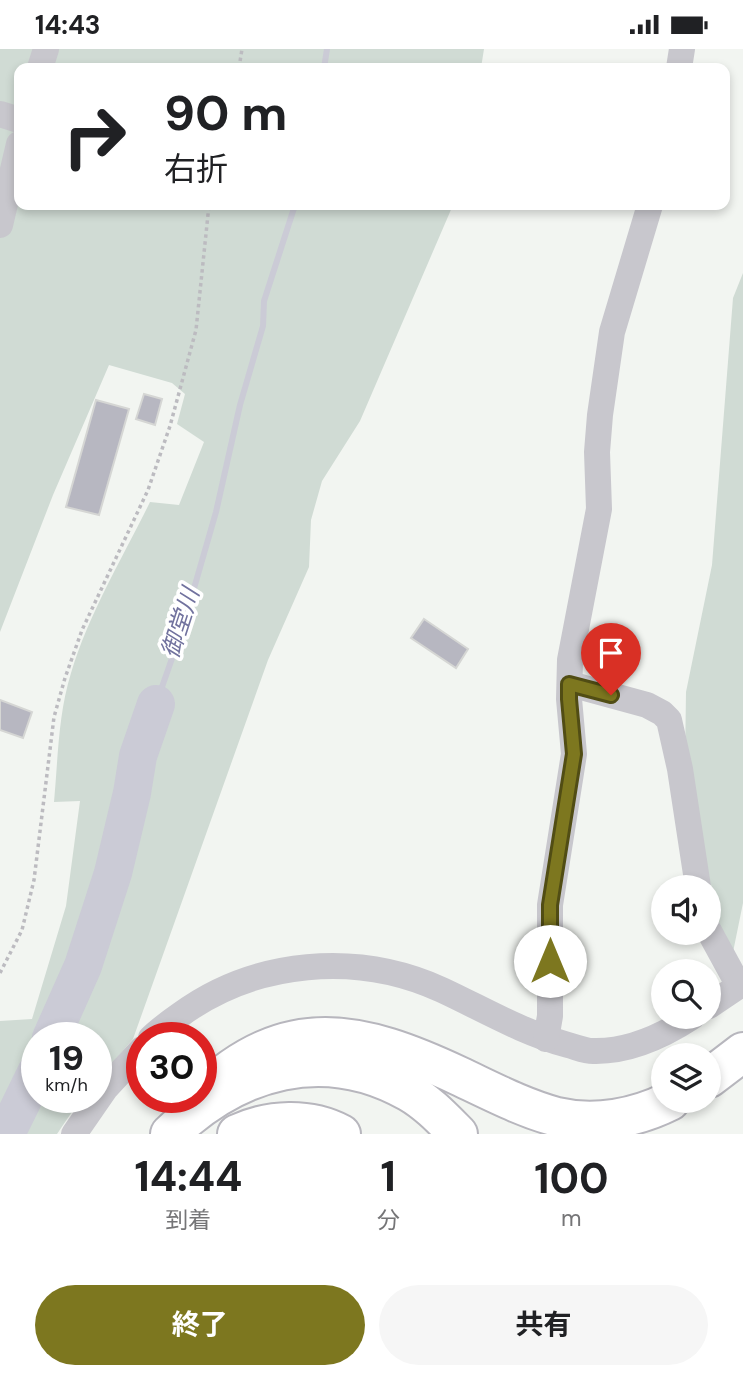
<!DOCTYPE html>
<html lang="ja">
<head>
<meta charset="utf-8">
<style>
	:root { --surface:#fff; --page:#f6f6f6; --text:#202124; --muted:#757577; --accent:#7d771f }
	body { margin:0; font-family:"DM Sans","Noto Sans JP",sans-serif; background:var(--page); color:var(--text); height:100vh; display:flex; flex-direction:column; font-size:26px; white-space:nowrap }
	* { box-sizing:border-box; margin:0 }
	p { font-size:23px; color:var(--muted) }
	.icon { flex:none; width:38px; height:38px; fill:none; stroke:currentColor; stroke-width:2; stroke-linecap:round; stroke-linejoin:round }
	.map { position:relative; height:1085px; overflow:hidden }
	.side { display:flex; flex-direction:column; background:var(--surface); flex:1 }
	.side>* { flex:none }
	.guide { position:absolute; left:14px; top:14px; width:716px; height:147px; border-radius:14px; box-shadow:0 4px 10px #0003; background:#fff; color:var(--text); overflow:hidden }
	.buttons { position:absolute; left:651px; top:826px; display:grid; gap:14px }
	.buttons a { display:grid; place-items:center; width:70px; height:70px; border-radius:50%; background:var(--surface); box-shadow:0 4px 10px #0003; font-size:35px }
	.speed { position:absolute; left:21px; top:973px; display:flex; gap:14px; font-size:35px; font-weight:700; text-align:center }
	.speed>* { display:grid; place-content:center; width:91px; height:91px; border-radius:50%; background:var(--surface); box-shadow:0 4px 10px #0003; line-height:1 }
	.speed small { font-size:18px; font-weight:400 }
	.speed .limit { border:10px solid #d22; background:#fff; color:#111 }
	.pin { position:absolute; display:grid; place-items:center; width:60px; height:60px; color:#fff; margin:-72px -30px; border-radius:50% 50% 50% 0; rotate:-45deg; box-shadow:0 0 7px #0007 }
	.pin .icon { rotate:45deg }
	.me { position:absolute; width:77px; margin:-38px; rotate:0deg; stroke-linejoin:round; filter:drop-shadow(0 0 5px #0008) }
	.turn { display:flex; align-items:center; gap:24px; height:147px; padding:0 35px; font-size:32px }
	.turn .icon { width:91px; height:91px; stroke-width:2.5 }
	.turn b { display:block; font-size:49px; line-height:60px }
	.eta { display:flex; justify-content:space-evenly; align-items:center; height:119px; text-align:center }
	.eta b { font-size:42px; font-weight:700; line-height:49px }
	.cta { display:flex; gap:14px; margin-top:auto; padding:14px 35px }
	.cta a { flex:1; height:80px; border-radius:42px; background:var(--accent); color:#fff; font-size:28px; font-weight:700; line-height:80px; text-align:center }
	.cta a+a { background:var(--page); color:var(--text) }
	.status { display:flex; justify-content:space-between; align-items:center; height:49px; padding:0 35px; background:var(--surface); direction:ltr }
	.status svg { height:19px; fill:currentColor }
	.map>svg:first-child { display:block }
</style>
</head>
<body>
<div class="status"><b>14:43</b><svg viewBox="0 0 49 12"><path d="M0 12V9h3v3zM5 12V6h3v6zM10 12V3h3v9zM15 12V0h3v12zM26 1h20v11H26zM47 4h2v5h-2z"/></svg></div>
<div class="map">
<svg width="743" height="1085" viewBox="0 0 743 1085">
	<rect width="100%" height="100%" fill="#f2f5f1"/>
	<!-- green -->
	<g fill="#d0dbd4">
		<path d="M 0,0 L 484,0 L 481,19 L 19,19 L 19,156 L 453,156 L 360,372 L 322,432 L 311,471 L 309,518 L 268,611 L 133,990 L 96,1033 L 96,989 L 37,989 L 37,1048 L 82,1048 L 57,1085 L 0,1085 L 0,972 L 32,970 L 66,857 L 80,752 L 54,753 C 58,710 58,666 71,624 C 89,564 123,508 150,453 L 179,456 L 204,393 L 177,375 L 185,345 L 172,334 L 109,316 L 53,446 L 0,583 Z"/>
		<path d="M 743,224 L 743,854 L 732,908 L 720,892 L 709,861 L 709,838 L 685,713 L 686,643 L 712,516 L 733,249 Z"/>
	</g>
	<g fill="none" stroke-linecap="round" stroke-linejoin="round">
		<!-- stream -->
		<g stroke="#cbcbd6" stroke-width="6">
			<path d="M 324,19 L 327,0"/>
			<path d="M 156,655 L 182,581 L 216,463 L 240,356 L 263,277 L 264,252 L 295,156"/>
		</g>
		<!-- river -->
		<g stroke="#cbcbd6" stroke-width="38">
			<path d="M 51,989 L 83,917 L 113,824 L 132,744 L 138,707 L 156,655"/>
			<path d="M 6,1085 L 37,1022"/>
		</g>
	</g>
	<!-- building -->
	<g fill="#b7b7c1" stroke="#d5d6d4" stroke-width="2">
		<path d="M 144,345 L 162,350 L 155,376 L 136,370 Z"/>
		<path d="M 96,351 L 129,360 L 99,466 L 66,458 Z"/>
		<path d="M 424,570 L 468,600 L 456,619 L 411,589 Z"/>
		<path d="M 0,651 L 32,663 L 23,689 L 0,681 Z"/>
	</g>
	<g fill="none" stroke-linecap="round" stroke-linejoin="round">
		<!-- highway casing -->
		<g stroke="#b7b6bd" stroke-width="42">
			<g id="highway">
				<path d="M 709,1029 L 743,1003"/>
				<path d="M 201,1045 C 287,963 361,981 459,1027 C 491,1042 523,1059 557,1068 C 595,1077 636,1069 670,1052"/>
				<path d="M 170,1085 C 237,1020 324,995 409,1043 C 428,1054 443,1070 458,1085"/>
				<path d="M 237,1085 C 269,1070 309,1068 341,1085"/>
			</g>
		</g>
		<!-- path -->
		<g stroke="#bcbbc0" stroke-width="3.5" stroke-dasharray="3.5 3.5" stroke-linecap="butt">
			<path d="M 239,19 L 242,0"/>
			<path d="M 0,924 L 22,881 L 34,831 L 54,668 L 65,629 L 82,581 L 148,441 L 170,377 L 196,281 L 209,156"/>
		</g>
		<!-- minor -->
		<g stroke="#c8c7cd" stroke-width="26">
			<path d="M 40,19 L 46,0"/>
			<path d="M 679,19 L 682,0"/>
			<path d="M 0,65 L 19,71"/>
			<path d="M 0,176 L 19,95"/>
			<path d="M 570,635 L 647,656 L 662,664 L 669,671 L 680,720 L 698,838"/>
			<path d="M 709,882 L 739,937"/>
			<path d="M 709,957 L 743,934"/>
			<path d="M 151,989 C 160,980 170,973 180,966 C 255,911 357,902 442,941 C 483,960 523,984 568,996 C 576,998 585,1002 593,1002 C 628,1003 663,987 692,968"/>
			<path d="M 546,990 L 550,967 L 550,856 L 574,705 L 569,650 L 570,611 L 599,460 L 597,403 L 600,366 L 612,283 L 650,156"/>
			<path d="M 74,1085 L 105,1040 L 142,1000"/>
		</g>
		<!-- highway -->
		<use href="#highway" stroke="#fff" stroke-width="38"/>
	</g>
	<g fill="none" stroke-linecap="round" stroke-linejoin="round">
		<!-- route casing -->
		<g stroke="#514d14" stroke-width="18">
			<path id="route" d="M 550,912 L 550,856 L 574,705 L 569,650 L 569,635 L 611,646"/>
		</g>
		<!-- route -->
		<use href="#route" stroke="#7d771f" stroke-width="12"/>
	</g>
	<g text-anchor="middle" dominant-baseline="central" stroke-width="7" stroke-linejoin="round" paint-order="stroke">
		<!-- water labels -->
		<g font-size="24" font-style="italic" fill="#71729e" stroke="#fff">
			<text transform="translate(180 574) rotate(-72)">御堂川</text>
		</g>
	</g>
</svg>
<div class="buttons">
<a><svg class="icon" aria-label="sound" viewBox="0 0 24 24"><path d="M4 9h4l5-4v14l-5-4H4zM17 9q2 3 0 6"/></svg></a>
<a><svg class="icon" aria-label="search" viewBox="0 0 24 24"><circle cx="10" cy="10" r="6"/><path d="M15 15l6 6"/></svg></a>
<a><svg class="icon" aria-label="layers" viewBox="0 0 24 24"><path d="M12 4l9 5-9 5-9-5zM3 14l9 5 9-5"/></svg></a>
</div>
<div class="speed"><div>19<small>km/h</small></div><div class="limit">30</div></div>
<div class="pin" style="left:611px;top:646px;background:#d93025"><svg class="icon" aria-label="arrive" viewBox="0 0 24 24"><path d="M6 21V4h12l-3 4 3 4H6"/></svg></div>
<svg class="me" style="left:550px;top:912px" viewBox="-20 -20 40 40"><circle r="19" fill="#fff"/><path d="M0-13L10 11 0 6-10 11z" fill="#7d771f"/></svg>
<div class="guide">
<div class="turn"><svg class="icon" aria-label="right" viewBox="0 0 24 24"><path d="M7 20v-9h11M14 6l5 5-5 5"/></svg><div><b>90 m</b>右折</div></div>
</div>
</div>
<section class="side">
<div class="eta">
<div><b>14:44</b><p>到着</p></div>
<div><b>1</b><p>分</p></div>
<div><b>100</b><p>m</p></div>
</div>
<div class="cta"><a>終了</a><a>共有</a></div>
</section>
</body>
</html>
